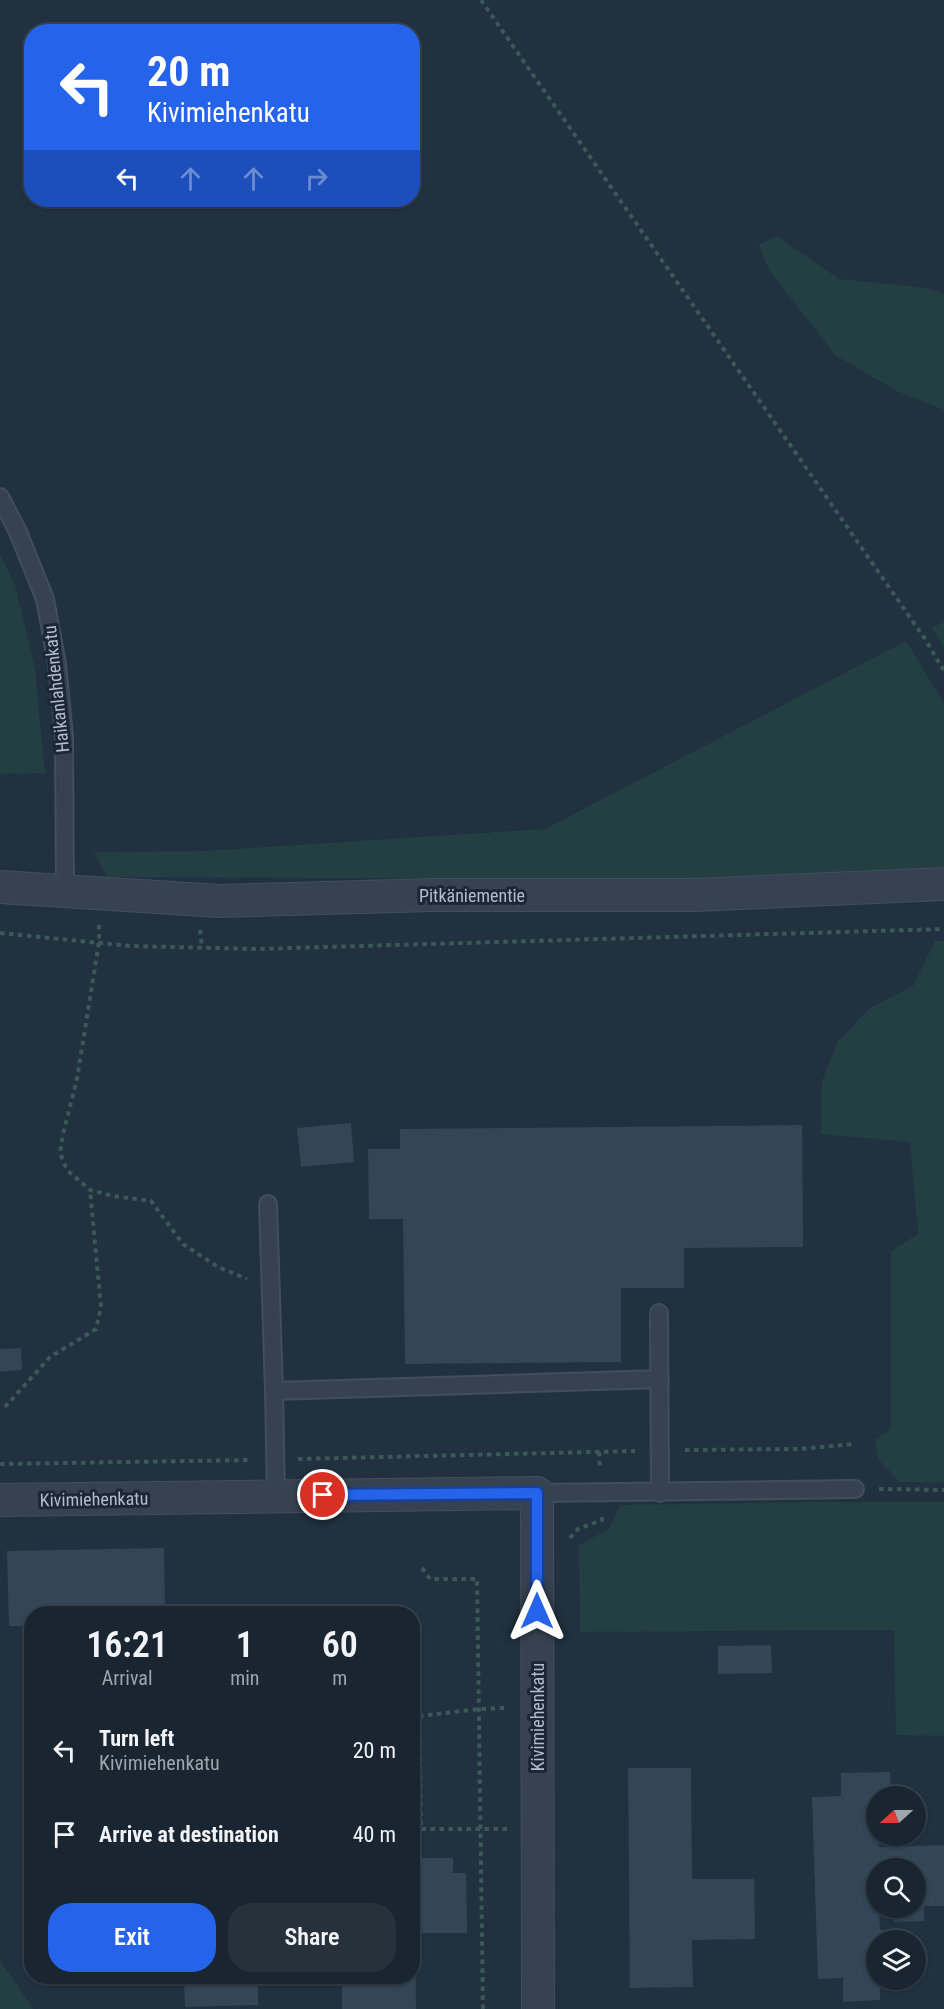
<!DOCTYPE html>
<html lang="en">
<head>
<meta charset="utf-8">
<style>
	:root { --surface:#192530; --page:#26313c; --text:#f1f3f6; --muted:#9fa5ab; --line:#37424c; --accent:#2563eb }
	body { margin:0; font-family:"Roboto Condensed",sans-serif; background:var(--page); color:var(--text); height:100vh; display:flex; flex-direction:column; font-size:22px; white-space:nowrap }
	* { box-sizing:border-box; margin:0 }
	p { font-size:20px; color:var(--muted) }
	.icon { flex:none; width:33px; height:33px; fill:none; stroke:currentColor; stroke-width:2; stroke-linecap:round; stroke-linejoin:round }
	.map { position:relative; flex:1; overflow:hidden }
	.sheet { position:absolute; left:24px; top:1606px; width:396px; height:378px; display:flex; flex-direction:column; background:var(--surface); border-radius:24px; box-shadow:0 2px 4px #0004,0 0 0 2px var(--line) }
	.sheet>* { flex:none }
	.banner { position:absolute; left:24px; top:24px; width:396px; height:183px; border-radius:24px; box-shadow:0 2px 4px #0004,0 0 0 2px var(--line); background:#2563eb; color:#fff; overflow:hidden }
	.needle { width:39px; rotate:249deg }
	.fabs { position:absolute; left:866px; top:1786px; display:grid; gap:12px }
	.fabs a { display:grid; place-items:center; width:60px; height:60px; border-radius:50%; background:var(--surface); box-shadow:0 2px 4px #0004,0 0 0 2px var(--line); font-size:30px }
	.pin { position:absolute; display:grid; place-items:center; width:51px; height:51px; color:#fff; margin:-26px; border:3px solid #fff; border-radius:50%; box-shadow:0 2px 6px #0007 }
	.me { position:absolute; width:66px; margin:-33px; rotate:0deg; stroke-linejoin:round; filter:drop-shadow(0 0 4px #0008) }
	.turn { display:flex; align-items:center; gap:21px; height:126px; padding:0 24px; font-size:27px }
	.turn .icon { width:78px; height:78px; stroke-width:2.5 }
	.turn b { display:block; font-size:42px; line-height:51px }
	.lanes { display:flex; align-items:center; height:57px; padding:0 24px; background:#0003; justify-content:center; gap:30px; direction:ltr }
	.lanes .off { opacity:.35 }
	.eta { display:flex; justify-content:space-evenly; align-items:center; height:102px; text-align:center }
	.eta b { font-size:36px; font-weight:600; line-height:42px }
	.button { display:flex; gap:12px; margin-top:auto; padding:12px 24px }
	.button a { flex:1; height:69px; border-radius:24px; background:var(--accent); color:#fff; font-size:24px; font-weight:600; line-height:69px; text-align:center }
	.button a+a { background:var(--page); color:var(--text) }
	ul { padding:0; list-style:none }
	li { display:flex; align-items:center; gap:18px; height:84px; padding:0 24px }
	li div { flex:1 }
	li b { display:block; font-size:22px }
	li em { font-style:normal }
	.map>svg:first-child { display:block }
</style>
</head>
<body>
<div class="map">
<svg width="944" height="2009" viewBox="0 0 944 2009">
	<rect width="100%" height="100%" fill="#213140"/>
	<!-- green -->
	<g fill="#233f41">
		<path d="M 777,236 L 839,279 L 928,288 L 944,294 L 944,410 L 897,391 L 835,355 L 769,270 L 759,245 Z"/>
		<path d="M 0,554 L 15,585 L 35,668 L 45,773 L 0,774 Z"/>
		<path d="M 944,622 L 944,647 L 931,628 Z"/>
		<path d="M 906,641 L 944,703 L 944,867 L 686,882 L 550,879 L 107,877 L 94,852 L 205,851 L 545,829 Z"/>
		<path d="M 935,941 L 944,941 L 944,1483 L 900,1482 L 878,1459 L 875,1440 L 891,1428 L 891,1251 L 918,1234 L 910,1142 L 821,1134 L 822,1081 L 838,1041 L 870,1008 L 913,986 Z"/>
		<path d="M 811,1502 L 944,1502 L 944,1736 L 896,1735 L 894,1630 L 580,1632 L 579,1545 L 609,1529 L 620,1505 Z"/>
		<path d="M 0,1960 L 33,2009 L 0,2009 Z"/>
	</g>
	<!-- building -->
	<g fill="#334556">
		<path d="M 351,1123 L 354,1162 L 301,1167 L 297,1128 Z"/>
		<path d="M 802,1125 L 803,1247 L 684,1248 L 684,1288 L 621,1288 L 621,1362 L 405,1364 L 403,1219 L 369,1219 L 368,1149 L 400,1149 L 400,1129 Z"/>
		<path d="M 21,1348 L 22,1370 L 0,1372 L 0,1349 Z"/>
		<path d="M 164,1548 L 165,1614 L 32,1614 L 32,1626 L 9,1626 L 7,1551 Z"/>
		<path d="M 771,1645 L 772,1673 L 718,1674 L 718,1646 Z"/>
		<path d="M 628,1768 L 691,1768 L 692,1879 L 754,1879 L 755,1939 L 692,1940 L 693,1987 L 630,1988 Z"/>
		<path d="M 890,1772 L 891,1795 L 876,1797 L 876,1836 L 879,1836 L 879,1847 L 944,1845 L 944,1906 L 924,1906 L 924,1921 L 893,1922 L 892,1908 L 915,1908 L 915,1869 L 876,1869 L 876,1908 L 879,1908 L 880,1930 L 895,1930 L 895,1941 L 876,1941 L 876,1980 L 880,1980 L 880,2000 L 843,2002 L 843,1978 L 818,1979 L 812,1797 L 841,1796 L 841,1773 Z"/>
		<path d="M 412,1858 L 453,1858 L 453,1873 L 466,1873 L 467,1933 L 415,1933 L 416,2009 L 342,2009 L 342,1977 L 412,1977 Z"/>
		<path d="M 184,1977 L 258,1977 L 258,2005 L 185,2007 Z"/>
	</g>
	<g fill="none" stroke-linecap="round" stroke-linejoin="round">
		<!-- service casing -->
		<g stroke="#424e5b" stroke-width="20">
			<g id="service">
				<path d="M 0,497 L 18,532 L 45,599 L 57,664 L 64,736 L 65,892"/>
				<path d="M 268,1204 L 274,1391"/>
				<path d="M 659,1313 L 660,1493"/>
				<path d="M 537,1493 L 855,1489"/>
				<path d="M 276,1495 L 274,1391 L 660,1379"/>
			</g>
		</g>
		<!-- minor casing -->
		<g stroke="#424e5b" stroke-width="34">
			<g id="minor">
				<path d="M 0,887 L 219,901 L 431,895 L 695,895 L 944,884"/>
				<path d="M 0,1500 L 537,1493 L 538,2009"/>
			</g>
		</g>
		<!-- path -->
		<g stroke="#3c5859" stroke-width="4" stroke-dasharray="4.5 4.5" stroke-linecap="butt">
			<path d="M 481,0 L 925,639 L 944,671"/>
			<path d="M 99,925 L 99,942 L 77,1079 L 63,1134 L 60,1153 L 67,1170 L 90,1190 L 113,1196 L 151,1201 L 183,1244 L 218,1267 L 247,1279"/>
			<path d="M 200,930 L 202,947"/>
			<path d="M 0,933 L 130,946 L 257,949 L 944,929"/>
			<path d="M 5,1407 L 50,1357 L 96,1329 L 101,1307 L 90,1190"/>
			<path d="M 685,1450 L 800,1449 L 854,1444"/>
			<path d="M 599,1452 L 600,1468"/>
			<path d="M 298,1459 L 635,1451"/>
			<path d="M 0,1464 L 251,1460"/>
			<path d="M 879,1489 L 944,1490"/>
			<path d="M 570,1538 L 578,1529 L 602,1520 L 602,1514"/>
			<path d="M 422,1568 L 430,1579 L 477,1579 L 483,2009"/>
			<path d="M 507,1829 L 421,1829 L 420,1716 L 479,1709 L 507,1708"/>
		</g>
		<!-- service -->
		<use href="#service" stroke="#36424f" stroke-width="16"/>
		<!-- minor -->
		<use href="#minor" stroke="#36424f" stroke-width="32"/>
	</g>
	<g fill="none" stroke-linecap="round" stroke-linejoin="round">
		<!-- route casing -->
		<g stroke="#184099" stroke-width="15">
			<path id="route" d="M 323,1495 L 537,1493 L 537,1611"/>
		</g>
		<!-- route -->
		<use href="#route" stroke="#2563eb" stroke-width="10"/>
	</g>
	<g text-anchor="middle" dominant-baseline="central" stroke-width="6" stroke-linejoin="round" paint-order="stroke">
		<!-- street labels -->
		<g font-size="18" fill="#b2bdca" stroke="#1b2734">
			<text transform="translate(56 689) rotate(-96)">Haikanlahdenkatu</text>
			<text x="472" y="895">Pitkäniementie</text>
			<text transform="translate(94 1499) rotate(-1)">Kivimiehenkatu</text>
			<text transform="translate(537 1717) rotate(-90)">Kivimiehenkatu</text>
		</g>
	</g>
</svg>
<div class="fabs">
<a><svg class="needle" viewBox="-14 -14 28 28"><path d="M0-13l5 13h-10z" fill="#e53935"/><path d="M0 13l5-13h-10z" fill="#9fa5ab"/></svg></a>
<a><svg class="icon" aria-label="search" viewBox="0 0 24 24"><circle cx="10" cy="10" r="6"/><path d="M15 15l6 6"/></svg></a>
<a><svg class="icon" aria-label="layers" viewBox="0 0 24 24"><path d="M12 4l9 5-9 5-9-5zM3 14l9 5 9-5"/></svg></a>
</div>
<div class="pin" style="left:323px;top:1495px;background:#d93025"><svg class="icon" aria-label="arrive" viewBox="0 0 24 24"><path d="M6 21V4h12l-3 4 3 4H6"/></svg></div>
<svg class="me" style="left:537px;top:1611px" viewBox="-20 -20 40 40"><path d="M0-17L14 15 0 8-14 15z" fill="#2563eb" stroke="#fff" stroke-width="4"/></svg>
<div class="banner">
<div class="turn"><svg class="icon" aria-label="left" viewBox="0 0 24 24"><path d="M17 20v-9H6M10 6l-5 5 5 5"/></svg><div><b>20 m</b>Kivimiehenkatu</div></div>
<div class="lanes"><svg class="icon" aria-label="left" viewBox="0 0 24 24"><path d="M17 20v-9H6M10 6l-5 5 5 5"/></svg><svg class="icon off" aria-label="ahead" viewBox="0 0 24 24"><path d="M12 20V5M6 11l6-6 6 6"/></svg><svg class="icon off" aria-label="ahead" viewBox="0 0 24 24"><path d="M12 20V5M6 11l6-6 6 6"/></svg><svg class="icon off" aria-label="right" viewBox="0 0 24 24"><path d="M7 20v-9h11M14 6l5 5-5 5"/></svg></div>
</div>
<section class="sheet">
<div class="eta">
<div><b>16:21</b><p>Arrival</p></div>
<div><b>1</b><p>min</p></div>
<div><b>60</b><p>m</p></div>
</div>
<ul>
<li><svg class="icon" aria-label="left" viewBox="0 0 24 24"><path d="M17 20v-9H6M10 6l-5 5 5 5"/></svg><div><b>Turn left</b><p>Kivimiehenkatu</p></div><em>20 m</em></li>
<li><svg class="icon" aria-label="arrive" viewBox="0 0 24 24"><path d="M6 21V4h12l-3 4 3 4H6"/></svg><div><b>Arrive at destination</b></div><em>40 m</em></li>
</ul>
<div class="button"><a>Exit</a><a>Share</a></div>
</section>
</div>
</body>
</html>
